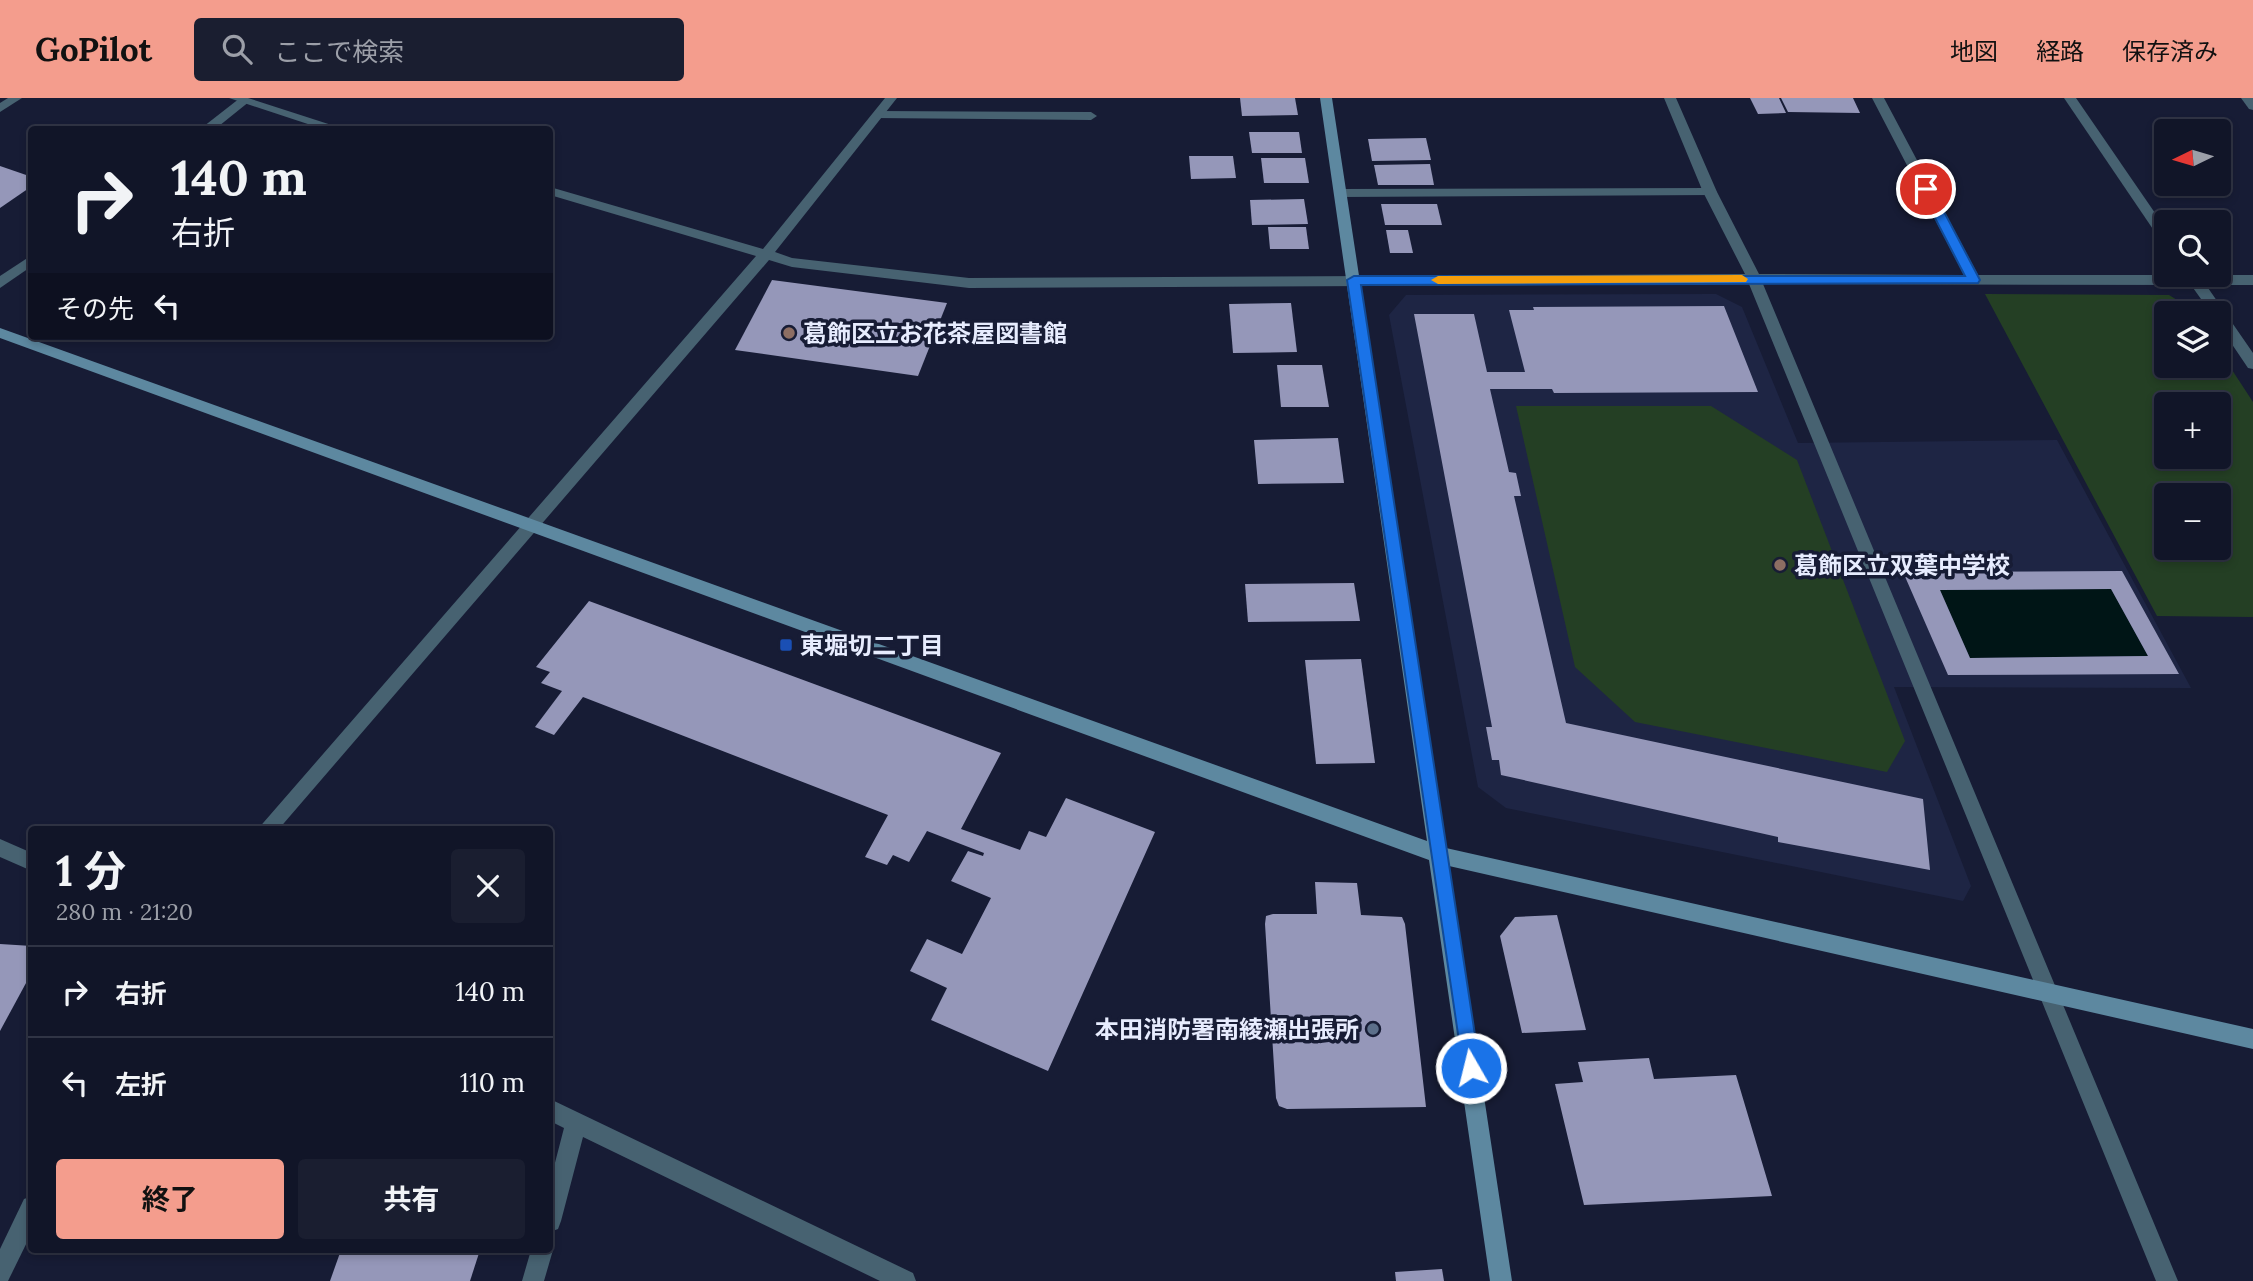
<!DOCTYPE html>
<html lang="ja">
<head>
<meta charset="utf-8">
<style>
	:root { --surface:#111528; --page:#1a1e30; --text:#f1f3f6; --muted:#9c9fa8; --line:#303445; --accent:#f49d8d }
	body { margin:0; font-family:Lora,"Noto Sans JP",serif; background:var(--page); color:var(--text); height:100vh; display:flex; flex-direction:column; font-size:26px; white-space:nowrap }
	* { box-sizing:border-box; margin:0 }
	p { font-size:23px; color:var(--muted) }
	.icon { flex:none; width:38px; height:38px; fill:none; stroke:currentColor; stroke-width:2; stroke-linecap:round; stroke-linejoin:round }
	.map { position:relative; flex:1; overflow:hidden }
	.details { position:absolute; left:28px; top:728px; width:525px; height:427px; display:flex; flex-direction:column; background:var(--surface); border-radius:7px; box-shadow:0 4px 10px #0003,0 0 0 2px var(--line) }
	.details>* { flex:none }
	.top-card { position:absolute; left:28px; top:28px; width:525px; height:214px; border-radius:7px; box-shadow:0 4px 10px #0003,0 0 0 2px var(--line); background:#111528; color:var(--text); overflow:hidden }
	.needle { width:46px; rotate:265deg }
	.controls { position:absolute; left:2154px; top:21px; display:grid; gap:14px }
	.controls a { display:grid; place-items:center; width:77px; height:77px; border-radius:7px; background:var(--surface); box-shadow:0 4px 10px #0003,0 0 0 2px var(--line); font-size:35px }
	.pin { position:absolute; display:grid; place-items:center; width:60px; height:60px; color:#fff; margin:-30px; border:4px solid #fff; border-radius:50%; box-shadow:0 2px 7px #0007 }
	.me { position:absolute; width:77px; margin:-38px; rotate:352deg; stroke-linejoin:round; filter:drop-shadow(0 0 5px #0008) }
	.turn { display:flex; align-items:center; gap:24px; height:147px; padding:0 28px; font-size:32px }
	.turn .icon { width:91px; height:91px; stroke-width:2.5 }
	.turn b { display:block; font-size:49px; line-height:60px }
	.then { display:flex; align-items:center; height:66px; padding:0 28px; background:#0003; gap:14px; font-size:26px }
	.round { display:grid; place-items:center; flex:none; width:74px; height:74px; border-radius:7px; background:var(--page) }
	.headline { display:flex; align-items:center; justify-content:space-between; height:119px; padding:0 28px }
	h1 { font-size:42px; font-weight:700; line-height:52px }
	.action { display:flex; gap:14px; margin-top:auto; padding:14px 28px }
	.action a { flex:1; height:80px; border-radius:7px; background:var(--accent); color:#111; font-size:28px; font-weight:700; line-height:80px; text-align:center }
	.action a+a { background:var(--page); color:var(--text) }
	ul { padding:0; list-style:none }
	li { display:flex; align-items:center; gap:21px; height:91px; padding:0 28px; border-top:2px solid var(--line) }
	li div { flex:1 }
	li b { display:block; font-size:26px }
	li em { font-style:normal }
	header { display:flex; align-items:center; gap:42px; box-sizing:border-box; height:98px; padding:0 35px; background:var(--accent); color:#111 }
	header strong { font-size:33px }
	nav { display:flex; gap:38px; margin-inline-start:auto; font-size:24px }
	.search { width:490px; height:63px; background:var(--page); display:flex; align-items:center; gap:18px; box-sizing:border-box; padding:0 24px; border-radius:7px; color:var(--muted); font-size:26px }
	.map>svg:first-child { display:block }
</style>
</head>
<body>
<header>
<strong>GoPilot</strong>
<div class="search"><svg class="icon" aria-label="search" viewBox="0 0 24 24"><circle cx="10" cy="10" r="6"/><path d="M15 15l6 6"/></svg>ここで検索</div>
<nav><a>地図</a><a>経路</a><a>保存済み</a></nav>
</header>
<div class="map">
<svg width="2253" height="1183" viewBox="0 0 2253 1183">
	<rect width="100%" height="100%" fill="#171c35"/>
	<!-- built -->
	<path fill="#1e2544" d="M 1716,196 L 1742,209 L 1798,345 L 2057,342 L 2191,590 L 1894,589 L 1971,788 L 1963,803 L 1506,710 L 1478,689 L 1389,217 L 1406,197 Z"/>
	<!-- green -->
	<g fill="#243f24" fill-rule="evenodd">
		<path d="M 1985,196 L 2169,197 L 2193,212 L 2195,215 L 2166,215 L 2166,268 L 2219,268 L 2219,252 L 2253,304 L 2253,519 L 2157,518 ZM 2166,306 L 2219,306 L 2219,359 L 2166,359 ZM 2166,397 L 2219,397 L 2219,450 L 2166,450 Z"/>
		<path d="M 1516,308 L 1711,308 L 1797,362 L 1905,643 L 1887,674 L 1635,624 L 1575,569 Z"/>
	</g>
	<!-- water -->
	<path fill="#001516" d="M 2111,491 L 2148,558 L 1970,560 L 1940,492 Z"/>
	<!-- building -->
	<g fill="#9597b9" fill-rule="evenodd">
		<path d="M 1240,0 L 1295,0 L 1298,17 L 1242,18 Z"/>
		<path d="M 1750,0 L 1779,0 L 1786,15 L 1758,16 Z"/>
		<path d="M 1781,0 L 1853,0 L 1860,15 L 1788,14 Z"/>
		<path d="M 1249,34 L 1299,34 L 1302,55 L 1252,55 Z"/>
		<path d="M 1426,40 L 1431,62 L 1372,63 L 1368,41 Z"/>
		<path d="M 1189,58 L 1233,58 L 1236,80 L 1191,81 Z"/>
		<path d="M 1261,60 L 1305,60 L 1309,85 L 1264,85 Z"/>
		<path d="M 1430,66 L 1434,87 L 1378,87 L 1374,67 Z"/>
		<path d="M 0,68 L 32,79 L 32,88 L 0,110 Z"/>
		<path d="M 1304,101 L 1308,126 L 1252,127 L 1250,102 Z"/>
		<path d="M 1381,106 L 1437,106 L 1442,127 L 1385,127 Z"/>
		<path d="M 1268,129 L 1306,129 L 1309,151 L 1270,151 Z"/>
		<path d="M 1386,132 L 1408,132 L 1413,155 L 1390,155 Z"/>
		<path d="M 772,182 L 947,205 L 918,278 L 735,252 Z"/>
		<path d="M 1291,205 L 1297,254 L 1233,255 L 1229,206 Z"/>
		<path d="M 1724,208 L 1758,294 L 1554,295 L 1552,291 L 1490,291 L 1509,374 L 1516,375 L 1521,398 L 1514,398 L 1566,625 L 1923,701 L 1930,772 L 1778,744 L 1778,739 L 1501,677 L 1499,662 L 1492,662 L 1486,629 L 1492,629 L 1414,216 L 1474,216 L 1487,274 L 1525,274 L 1509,212 L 1534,212 L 1533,209 Z"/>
		<path d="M 1277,267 L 1322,267 L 1329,309 L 1281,309 Z"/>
		<path d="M 1338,340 L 1344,385 L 1258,386 L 1254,342 Z"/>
		<path d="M 2122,473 L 2179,576 L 1948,577 L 1903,474 ZM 2111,491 L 2148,558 L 1970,560 L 1940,492 Z"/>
		<path d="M 1354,485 L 1360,523 L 1248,524 L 1245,486 Z"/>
		<path d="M 589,503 L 1001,655 L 961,731 L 1020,752 L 1029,733 L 1046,739 L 1066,700 L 1155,734 L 1048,973 L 931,922 L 947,890 L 910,873 L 927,841 L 962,856 L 991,800 L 951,783 L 968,753 L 983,758 L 984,755 L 927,733 L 909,764 L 893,757 L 887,767 L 865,759 L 888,717 L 583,599 L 554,637 L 535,629 L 562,593 L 541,585 L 550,574 L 536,569 Z"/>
		<path d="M 1361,561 L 1375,665 L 1316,666 L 1305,562 Z"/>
		<path d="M 1315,784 L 1357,785 L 1361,817 L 1402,819 L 1405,826 L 1426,1009 L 1287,1011 L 1279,1008 L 1276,1000 L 1265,826 L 1266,818 L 1273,816 L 1317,816 Z"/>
		<path d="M 1557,817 L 1586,932 L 1522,935 L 1500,838 L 1515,819 Z"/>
		<path d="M 0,846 L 32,848 L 32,874 L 0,933 Z"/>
		<path d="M 1649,960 L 1654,981 L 1736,977 L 1772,1098 L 1584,1107 L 1555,986 L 1583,984 L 1578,964 Z"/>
		<path d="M 341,1152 L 480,1152 L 470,1183 L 330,1183 Z"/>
		<path d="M 1442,1171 L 1444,1183 L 1396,1183 L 1395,1174 Z"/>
	</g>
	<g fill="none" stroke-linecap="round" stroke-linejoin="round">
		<!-- lane -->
		<g fill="#476271" fill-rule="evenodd">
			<path d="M 240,0 L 250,3 L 214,32 L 199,32 Z"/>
			<path d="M 2241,0 L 2253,0 L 2253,12 L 2249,11 Z"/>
			<path d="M 878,13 L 1091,14 L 1097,18 L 1091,22 L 874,20 L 872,17 Z"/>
			<path d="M 1710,90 L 1717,94 L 1715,97 L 1341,99 L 1334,95 L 1341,91 Z"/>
			<path d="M 32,157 L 32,168 L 0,190 L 0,178 Z"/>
		</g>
		<!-- street -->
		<g fill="#476271" fill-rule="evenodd">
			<path d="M 8,0 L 22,0 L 0,14 L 0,5 Z"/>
			<path d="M 229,0 L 248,0 L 347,32 L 326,32 Z"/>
			<path d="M 885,0 L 897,0 L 775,154 L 792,160 L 969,180 L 1745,176 L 1703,94 L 1664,0 L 1676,0 L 1717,94 L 1759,176 L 1964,177 L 1872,0 L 1884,0 L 1978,177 L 2253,177 L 2253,187 L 2206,187 L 2253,255 L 2253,271 L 2248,270 L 2219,227 L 2219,215 L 2211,215 L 2191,187 L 1763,186 L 2178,1183 L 2156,1183 L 1749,186 L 969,190 L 792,169 L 769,162 L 278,732 L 257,732 L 756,158 L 550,97 L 550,89 L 763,151 Z"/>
			<path d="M 2064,0 L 2076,0 L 2166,131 L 2166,144 L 2161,143 Z"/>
			<path d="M 0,741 L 32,755 L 32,773 L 0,759 Z"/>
			<path d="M 550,1001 L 913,1175 L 916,1183 L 880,1183 L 583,1039 L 561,1123 L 558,1131 L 550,1134 L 550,1084 L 564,1030 L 550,1023 Z"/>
			<path d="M 32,1098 L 32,1134 L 8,1183 L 0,1183 L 0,1151 L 24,1101 Z"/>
			<path d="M 550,1144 L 553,1152 L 544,1183 L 522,1183 L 531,1152 L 550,1152 Z"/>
		</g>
		<!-- secondary -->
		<path fill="#5d88a0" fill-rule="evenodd" d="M 1320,0 L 1332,0 L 1446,750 L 2253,931 L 2253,951 L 1449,768 L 1512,1183 L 1490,1183 L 1429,762 L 0,240 L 0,230 L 1427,743 Z"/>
	</g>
	<!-- route -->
	<path fill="#1a73e8" stroke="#114b97" stroke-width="2" d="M 1926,87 L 1932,91 L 1980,182 L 1978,185 L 1361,187 L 1480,970 L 1477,977 L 1471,980 L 1464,977 L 1347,182 L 1354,178 L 1965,178 L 1920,91 Z"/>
	<!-- slow -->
	<path fill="#f59e0b" d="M 1742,177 L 1748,181 L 1746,184 L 1438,186 L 1431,182 L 1438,178 Z"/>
	<!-- markers -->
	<g fill="#8d6e63" stroke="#171c35" stroke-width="2.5">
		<circle cx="789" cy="235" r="7"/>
		<circle cx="1780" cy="467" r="7"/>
	</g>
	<rect fill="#1a4fb4" stroke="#171c35" stroke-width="2.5" x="779" y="540" width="14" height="14" rx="3.5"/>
	<circle fill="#5c6f8a" stroke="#171c35" stroke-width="2.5" cx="1373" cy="931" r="7"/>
	<g text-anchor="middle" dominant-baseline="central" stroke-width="7" stroke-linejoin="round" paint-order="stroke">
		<!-- poi labels -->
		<g font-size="24" font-weight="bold" fill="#e7ecfe" stroke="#171c35" text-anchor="start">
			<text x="803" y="235">葛飾区立お花茶屋図書館</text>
			<text x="1794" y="467">葛飾区立双葉中学校</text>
			<text x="800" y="547">東堀切二丁目</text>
			<text x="1359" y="931" text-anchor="end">本田消防署南綾瀬出張所</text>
		</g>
	</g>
</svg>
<div class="controls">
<a><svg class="needle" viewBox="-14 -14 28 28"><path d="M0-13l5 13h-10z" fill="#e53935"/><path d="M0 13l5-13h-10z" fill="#9c9fa8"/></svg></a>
<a><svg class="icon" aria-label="search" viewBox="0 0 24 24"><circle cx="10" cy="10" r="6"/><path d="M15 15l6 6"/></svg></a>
<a><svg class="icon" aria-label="layers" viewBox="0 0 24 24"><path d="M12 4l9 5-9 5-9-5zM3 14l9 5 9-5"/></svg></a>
<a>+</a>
<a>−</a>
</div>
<div class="pin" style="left:1926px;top:91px;background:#d93025"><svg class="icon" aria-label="arrive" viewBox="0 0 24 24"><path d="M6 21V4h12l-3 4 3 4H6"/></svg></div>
<svg class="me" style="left:1471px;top:970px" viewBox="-20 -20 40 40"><circle r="17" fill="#1a73e8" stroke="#fff" stroke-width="3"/><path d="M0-11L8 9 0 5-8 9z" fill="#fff"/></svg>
<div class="top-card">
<div class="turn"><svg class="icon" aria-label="right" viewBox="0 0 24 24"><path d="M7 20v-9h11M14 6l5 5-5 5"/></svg><div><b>140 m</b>右折</div></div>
<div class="then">その先<svg class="icon" aria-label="left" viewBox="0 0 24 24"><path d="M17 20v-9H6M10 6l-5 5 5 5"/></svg></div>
</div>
<section class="details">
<div class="headline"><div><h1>1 分</h1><p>280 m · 21:20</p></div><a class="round"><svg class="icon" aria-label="close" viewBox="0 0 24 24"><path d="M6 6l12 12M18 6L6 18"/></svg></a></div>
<ul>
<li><svg class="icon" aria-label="right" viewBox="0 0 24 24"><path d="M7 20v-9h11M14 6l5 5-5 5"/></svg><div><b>右折</b></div><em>140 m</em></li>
<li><svg class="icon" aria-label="left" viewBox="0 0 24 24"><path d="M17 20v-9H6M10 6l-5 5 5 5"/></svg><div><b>左折</b></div><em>110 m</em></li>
</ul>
<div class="action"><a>終了</a><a>共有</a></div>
</section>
</div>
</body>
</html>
